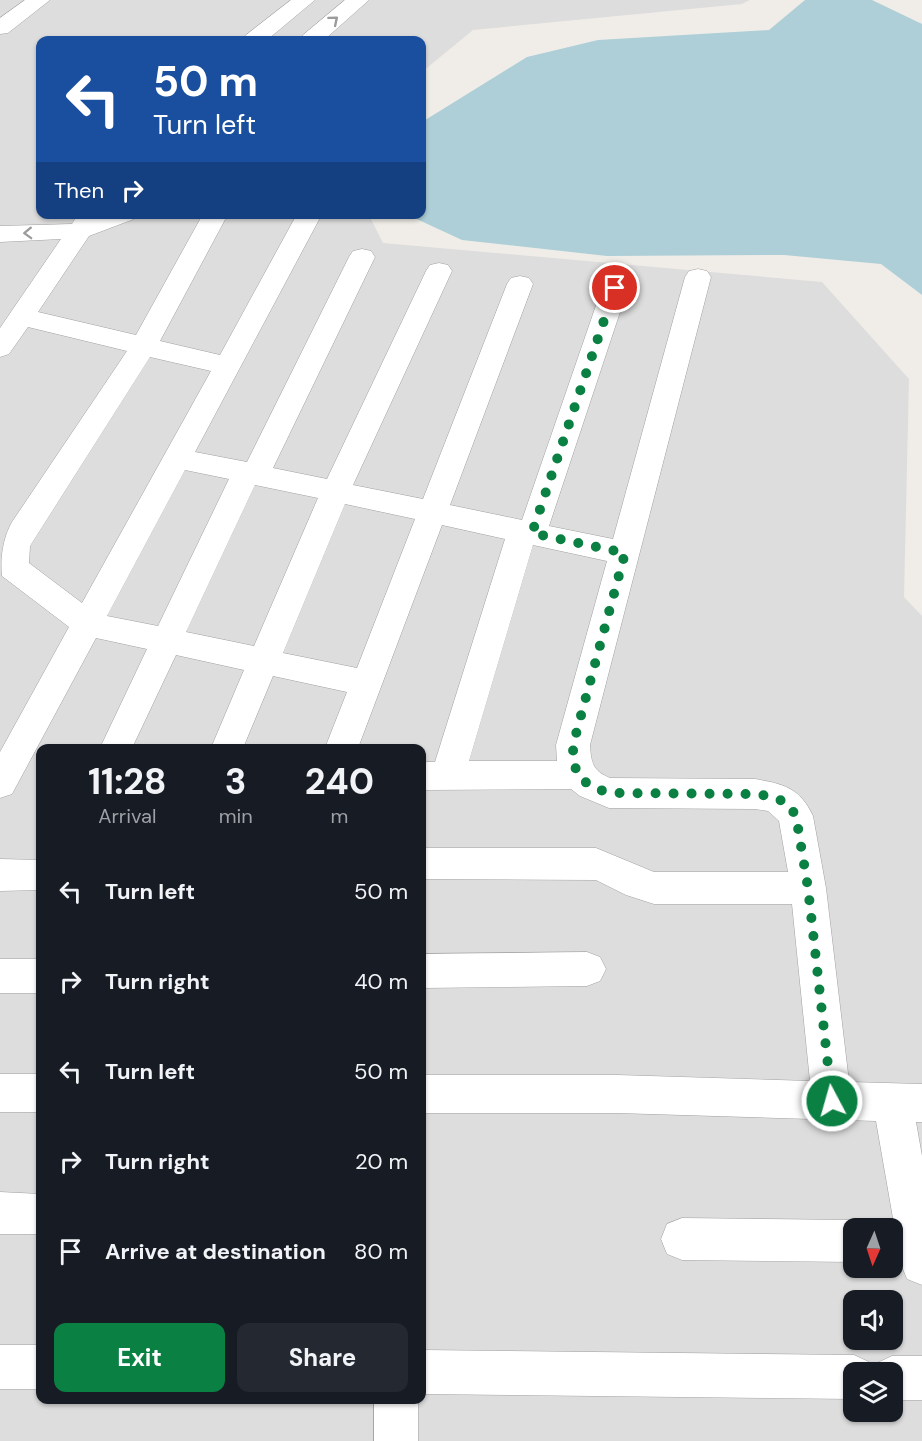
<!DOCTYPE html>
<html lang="en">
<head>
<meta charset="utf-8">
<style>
	:root { --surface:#171b24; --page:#242831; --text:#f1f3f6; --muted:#9ea1a6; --accent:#0b8043 }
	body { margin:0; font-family:"DM Sans",sans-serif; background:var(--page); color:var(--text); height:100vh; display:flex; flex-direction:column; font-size:22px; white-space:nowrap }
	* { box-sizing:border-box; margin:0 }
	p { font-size:20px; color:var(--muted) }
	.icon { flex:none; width:33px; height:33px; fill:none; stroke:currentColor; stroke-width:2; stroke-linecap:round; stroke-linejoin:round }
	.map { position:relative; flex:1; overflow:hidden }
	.side { position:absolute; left:36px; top:744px; width:390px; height:660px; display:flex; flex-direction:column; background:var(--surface); border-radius:12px; box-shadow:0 2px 4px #0004 }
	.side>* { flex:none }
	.hud { position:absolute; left:36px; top:36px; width:390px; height:183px; border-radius:12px; box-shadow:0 2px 4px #0004; background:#1a4fa0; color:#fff; overflow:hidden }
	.needle { width:39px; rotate:183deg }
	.fabs { position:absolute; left:843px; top:1218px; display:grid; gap:12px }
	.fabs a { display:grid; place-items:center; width:60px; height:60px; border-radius:12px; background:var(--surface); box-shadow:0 2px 4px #0004; font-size:30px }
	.pin { position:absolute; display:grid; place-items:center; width:51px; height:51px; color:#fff; margin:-26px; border:3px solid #fff; border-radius:50%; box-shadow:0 2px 6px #0007 }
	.me { position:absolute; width:66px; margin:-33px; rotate:354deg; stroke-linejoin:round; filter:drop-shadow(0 0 4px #0008) }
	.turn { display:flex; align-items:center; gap:21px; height:126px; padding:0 18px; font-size:27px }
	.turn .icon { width:78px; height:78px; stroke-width:2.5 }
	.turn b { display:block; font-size:42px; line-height:51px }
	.then { display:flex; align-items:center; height:57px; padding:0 18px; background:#0003; gap:12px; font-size:22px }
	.eta { display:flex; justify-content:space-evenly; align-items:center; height:102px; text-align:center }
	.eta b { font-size:36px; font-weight:700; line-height:42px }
	.button { display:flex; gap:12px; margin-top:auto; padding:12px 18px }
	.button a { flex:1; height:69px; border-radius:12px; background:var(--accent); color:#fff; font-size:24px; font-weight:700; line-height:69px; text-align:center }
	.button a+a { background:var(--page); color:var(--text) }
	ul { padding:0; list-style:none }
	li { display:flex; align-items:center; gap:18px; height:90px; padding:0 18px }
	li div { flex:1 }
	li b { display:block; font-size:22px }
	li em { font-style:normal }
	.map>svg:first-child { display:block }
</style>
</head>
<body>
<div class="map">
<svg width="922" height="1441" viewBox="0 0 922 1441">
	<rect width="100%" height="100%" fill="#f0ede8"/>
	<!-- residential -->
	<path fill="#dedddd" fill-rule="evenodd" d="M 0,0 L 750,0 L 742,4 L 473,30 L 422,72 L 422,40 L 40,40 L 40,214 L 369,215 L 383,243 L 822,282 L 909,379 L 904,597 L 922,616 L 922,1441 L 0,1441 ZM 40,748 L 422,748 L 422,1400 L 40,1400 ZM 854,1228 L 892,1228 L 892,1268 L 854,1268 ZM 854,1300 L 892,1300 L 892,1340 L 854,1340 ZM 854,1372 L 892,1372 L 892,1412 L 854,1412 Z"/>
	<!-- water -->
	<path fill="#aecfd7" d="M 805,0 L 872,0 L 922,24 L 922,295 L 881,264 L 784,255 L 607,256 L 462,240 L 408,215 L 422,214 L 422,122 L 527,57 L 598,40 L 769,30 Z"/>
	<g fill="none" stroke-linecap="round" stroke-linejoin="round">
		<!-- minor casing -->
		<g stroke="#a1a1a1" stroke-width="1">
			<g id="minor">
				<path d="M 25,0 L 50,0 L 8,33 L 0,34 L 0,18 Z"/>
				<path d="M 291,0 L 315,0 L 267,40 L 243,40 L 246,35 Z"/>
				<path d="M 345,0 L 369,0 L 324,40 L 300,40 L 303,35 Z"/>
				<path d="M 78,214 L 137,214 L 134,219 L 89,236 L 38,312 L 136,335 L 203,214 L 228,214 L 160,341 L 220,355 L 297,214 L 322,214 L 195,452 L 247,462 L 349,257 L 353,251 L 362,249 L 371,251 L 375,257 L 273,468 L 327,479 L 426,271 L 430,265 L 439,263 L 448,265 L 452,271 L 353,485 L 423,499 L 507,284 L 511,278 L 520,276 L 529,278 L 533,284 L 450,505 L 522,520 L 602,288 L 606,282 L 615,280 L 624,282 L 628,288 L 549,526 L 613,539 L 685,277 L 689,271 L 698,269 L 707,271 L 711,277 L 590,745 C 591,763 593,771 610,778 L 755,779 C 784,784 800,788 813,816 L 826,888 L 849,1082 L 922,1084 L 922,1122 L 916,1122 L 922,1156 L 922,1285 L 907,1279 L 901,1264 L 876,1121 L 617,1113 L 422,1113 L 422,1075 L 617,1075 L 810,1081 L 792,904 L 654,904 L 626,895 L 596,880 L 422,879 L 422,848 L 596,848 L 654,872 L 788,872 L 779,821 L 768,811 L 755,809 L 609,808 L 580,796 L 571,789 L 422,790 L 422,762 L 435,762 L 505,539 L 442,525 L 358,748 L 325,748 L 347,692 L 273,676 L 243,748 L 211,748 L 244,670 L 176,655 L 132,748 L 100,748 L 147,649 L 96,638 L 12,794 L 0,798 L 0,752 L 69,627 L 2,576 C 0,558 3,538 12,522 L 127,351 L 28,327 L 9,354 L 0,357 L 0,328 L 61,239 L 0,242 L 0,226 L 72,224 ZM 150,357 L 211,371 L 82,603 L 29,563 L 30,546 ZM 185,470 L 229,479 L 158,626 L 107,616 ZM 255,485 L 318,498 L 254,646 L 186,632 ZM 345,504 L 415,519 L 357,668 L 283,653 ZM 533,545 L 607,561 L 556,745 L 557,761 L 469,761 Z"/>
				<path d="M 0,859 L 40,860 L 40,890 L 0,891 Z"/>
				<path d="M 587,952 L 600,957 L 606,969 L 600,981 L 587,986 L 422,988 L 422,954 Z"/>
				<rect x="0" y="959" width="40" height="34"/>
				<rect x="0" y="1074" width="40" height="38"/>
				<path d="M 0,1192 L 40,1194 L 40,1234 L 0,1234 Z"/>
				<path d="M 682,1218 L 854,1220 L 870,1228 L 854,1228 L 854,1262 L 682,1260 L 667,1254 L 661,1239 L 667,1224 Z"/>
				<rect x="0" y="1345" width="40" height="44"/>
				<path d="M 422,1350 L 854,1355 L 869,1362 L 873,1370 L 877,1363 L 892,1356 L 922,1356 L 922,1400 L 892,1400 L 892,1372 L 854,1372 L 854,1399 L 422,1394 Z"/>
				<rect x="374" y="1400" width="44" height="41"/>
			</g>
		</g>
		<!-- minor -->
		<use href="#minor" fill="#fff" fill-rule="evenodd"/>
	</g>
	<!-- one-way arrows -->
	<defs><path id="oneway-chevron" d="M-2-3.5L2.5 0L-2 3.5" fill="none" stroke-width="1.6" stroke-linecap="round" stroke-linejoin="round" transform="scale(1.5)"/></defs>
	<g stroke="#9b9b9b">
		<use href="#oneway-chevron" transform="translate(334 20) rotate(-40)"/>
		<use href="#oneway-chevron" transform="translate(28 233) rotate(178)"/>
	</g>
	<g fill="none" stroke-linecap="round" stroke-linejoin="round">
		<!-- route -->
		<path stroke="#0b8043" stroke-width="10" stroke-dasharray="0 18" d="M 615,288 L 532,533 L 625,553 L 573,745 C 573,776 580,783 609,793 L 755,794 L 774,797 L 788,804 L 796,816 L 808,888 L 832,1101"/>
	</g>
</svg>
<div class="fabs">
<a><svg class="needle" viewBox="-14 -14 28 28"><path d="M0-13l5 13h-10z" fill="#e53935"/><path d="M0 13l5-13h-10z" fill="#9ea1a6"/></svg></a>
<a><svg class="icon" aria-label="sound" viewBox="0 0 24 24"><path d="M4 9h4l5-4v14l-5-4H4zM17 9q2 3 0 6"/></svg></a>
<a><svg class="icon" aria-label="layers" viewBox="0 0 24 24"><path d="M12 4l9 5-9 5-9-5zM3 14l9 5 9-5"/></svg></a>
</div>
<div class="pin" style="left:615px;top:288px;background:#d93025"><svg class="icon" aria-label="arrive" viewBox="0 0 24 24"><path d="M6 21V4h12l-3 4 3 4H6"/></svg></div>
<svg class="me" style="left:832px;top:1101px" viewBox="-20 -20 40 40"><circle r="17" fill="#0b8043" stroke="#fff" stroke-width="3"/><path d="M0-11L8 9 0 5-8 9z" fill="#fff"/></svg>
<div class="hud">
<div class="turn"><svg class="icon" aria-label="left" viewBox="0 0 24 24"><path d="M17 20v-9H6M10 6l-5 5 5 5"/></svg><div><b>50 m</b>Turn left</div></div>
<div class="then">Then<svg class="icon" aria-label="right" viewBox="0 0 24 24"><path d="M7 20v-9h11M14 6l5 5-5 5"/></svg></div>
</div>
<section class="side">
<div class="eta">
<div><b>11:28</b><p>Arrival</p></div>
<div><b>3</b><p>min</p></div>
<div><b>240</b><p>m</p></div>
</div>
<ul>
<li><svg class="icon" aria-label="left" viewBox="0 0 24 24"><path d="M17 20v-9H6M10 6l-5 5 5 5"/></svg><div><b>Turn left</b></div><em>50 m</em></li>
<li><svg class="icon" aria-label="right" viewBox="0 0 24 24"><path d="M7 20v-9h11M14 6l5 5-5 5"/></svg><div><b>Turn right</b></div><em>40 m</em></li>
<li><svg class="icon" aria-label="left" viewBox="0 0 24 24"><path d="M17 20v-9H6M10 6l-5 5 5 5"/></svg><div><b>Turn left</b></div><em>50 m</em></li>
<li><svg class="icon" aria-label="right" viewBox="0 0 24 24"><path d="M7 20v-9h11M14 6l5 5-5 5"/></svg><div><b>Turn right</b></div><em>20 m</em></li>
<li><svg class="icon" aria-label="arrive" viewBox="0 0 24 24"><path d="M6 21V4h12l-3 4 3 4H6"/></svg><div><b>Arrive at destination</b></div><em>80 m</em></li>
</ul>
<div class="button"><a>Exit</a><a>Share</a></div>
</section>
</div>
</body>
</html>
